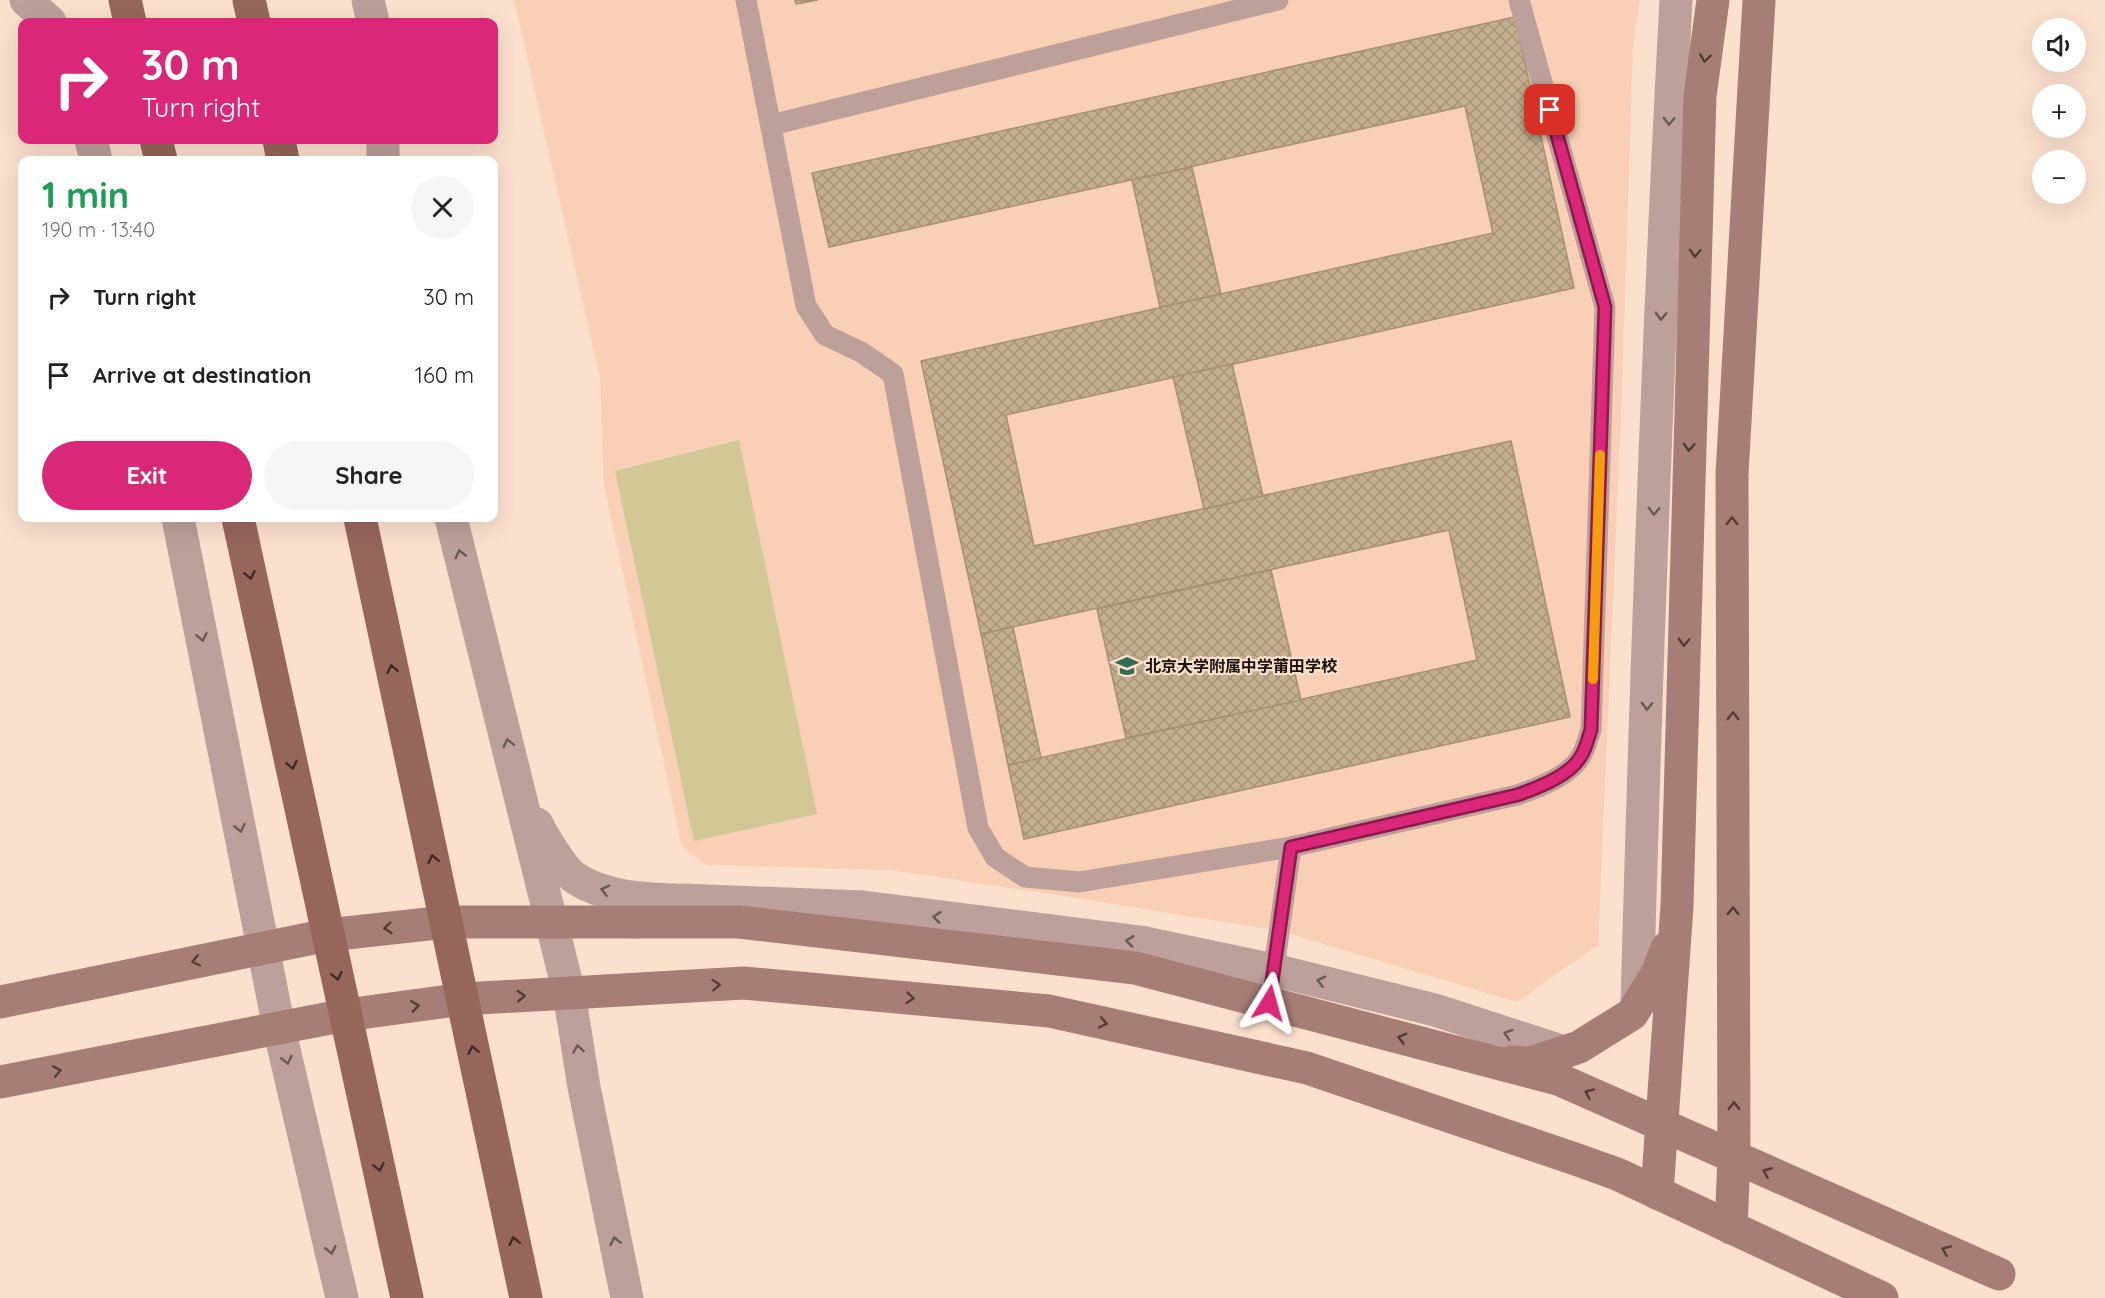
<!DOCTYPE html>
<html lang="en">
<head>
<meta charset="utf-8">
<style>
	:root { --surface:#fff; --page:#f6f6f6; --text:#222; --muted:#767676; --accent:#db2777 }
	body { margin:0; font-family:Quicksand,"Noto Sans SC",sans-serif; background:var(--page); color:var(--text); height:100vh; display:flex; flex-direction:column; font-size:22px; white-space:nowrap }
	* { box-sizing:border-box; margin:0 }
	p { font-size:20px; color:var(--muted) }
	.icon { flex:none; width:33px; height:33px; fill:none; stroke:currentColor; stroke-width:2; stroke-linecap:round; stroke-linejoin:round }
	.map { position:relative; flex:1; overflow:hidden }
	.drawer { position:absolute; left:18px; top:156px; width:480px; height:366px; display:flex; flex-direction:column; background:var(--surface); border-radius:12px; box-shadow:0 6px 24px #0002 }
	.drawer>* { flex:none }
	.guide { position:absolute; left:18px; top:18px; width:480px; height:126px; border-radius:12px; box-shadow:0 6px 24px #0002; background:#db2777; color:#fff; overflow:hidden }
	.fabs { position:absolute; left:2032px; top:18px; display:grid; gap:12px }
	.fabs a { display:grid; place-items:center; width:54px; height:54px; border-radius:50%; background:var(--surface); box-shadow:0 6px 24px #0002; font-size:30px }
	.pin { position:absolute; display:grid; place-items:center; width:51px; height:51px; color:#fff; margin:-26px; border-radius:12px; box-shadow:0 3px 9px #0006 }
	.me { position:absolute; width:66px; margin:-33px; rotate:8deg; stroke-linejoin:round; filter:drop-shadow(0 0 4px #0008) }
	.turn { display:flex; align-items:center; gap:21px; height:126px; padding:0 24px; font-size:27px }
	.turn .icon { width:78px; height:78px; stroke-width:2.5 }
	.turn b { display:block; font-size:42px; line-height:51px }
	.round { display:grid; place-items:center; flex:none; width:63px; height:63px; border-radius:32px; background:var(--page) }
	.overview { display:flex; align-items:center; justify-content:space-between; height:102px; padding:0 24px }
	h1 { font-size:36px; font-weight:700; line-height:45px; color:#1e9e55 }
	.action { display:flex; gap:12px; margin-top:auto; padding:12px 24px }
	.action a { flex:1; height:69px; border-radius:36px; background:var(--accent); color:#fff; font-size:24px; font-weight:700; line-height:69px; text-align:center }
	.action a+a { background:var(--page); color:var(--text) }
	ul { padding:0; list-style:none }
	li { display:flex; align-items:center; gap:18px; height:78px; padding:0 24px }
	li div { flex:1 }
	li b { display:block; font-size:22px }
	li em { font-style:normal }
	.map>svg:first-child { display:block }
</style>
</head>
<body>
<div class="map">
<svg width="2105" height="1298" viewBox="0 0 2105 1298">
	<defs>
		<pattern id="building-cross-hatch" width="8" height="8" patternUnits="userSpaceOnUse" patternTransform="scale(1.5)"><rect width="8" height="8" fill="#c3ae8f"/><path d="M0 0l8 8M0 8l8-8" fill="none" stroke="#a7957a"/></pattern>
	</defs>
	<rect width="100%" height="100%" fill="#fce0ce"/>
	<!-- built -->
	<path fill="#f9d0b5" d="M 514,0 L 1640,0 L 1633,45 L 1621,419 L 1598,945 L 1517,1002 L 1280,931 L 1076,898 L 890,870 L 706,865 L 682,847 L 604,486 L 600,378 Z"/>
	<!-- pitch -->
	<path fill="#d1c896" d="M 739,440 L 817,814 L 694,841 L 615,471 Z"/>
	<!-- building -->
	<g fill="url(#building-cross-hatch)" stroke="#a59072" stroke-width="1.5">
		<path d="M 795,0 L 818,0 L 796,4 Z"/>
		<path d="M 1515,17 L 1574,288 L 1006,415 L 1034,546 L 1511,441 L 1570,717 L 1024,839 L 1008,765 L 1477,660 L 1449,530 L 981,634 L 921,361 L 1493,233 L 1465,106 L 829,247 L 812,173 Z"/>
		<path d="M 1192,167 L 1221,294 L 1160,307 L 1132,180 Z"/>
		<path d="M 1232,364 L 1263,496 L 1204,509 L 1173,377 Z"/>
		<path d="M 1271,570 L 1301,700 L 1126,738 L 1097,609 Z"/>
		<path d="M 1013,627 L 1041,758 L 1008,765 L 981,634 Z"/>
	</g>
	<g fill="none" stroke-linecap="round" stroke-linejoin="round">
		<!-- lane -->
		<g stroke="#bda09a" stroke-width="21">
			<path d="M 746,0 L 806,306 L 825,335 L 861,352 L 893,374 L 978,828 L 995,857 L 1025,877 L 1079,882 L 1291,847 L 1517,795 C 1537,788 1570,776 1581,756 C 1586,748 1588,738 1591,730 L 1605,307 L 1519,0"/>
			<path d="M 771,125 L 1278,0"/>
			<path d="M 1272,982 L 1291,847"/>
		</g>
		<!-- street -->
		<g stroke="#bda09a" stroke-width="33">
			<path d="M 26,0 L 50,22"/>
			<path d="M 368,0 L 373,22"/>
			<path d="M 91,140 L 96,160"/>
			<path d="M 383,140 L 383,160"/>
			<path d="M 178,518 L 279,1028 L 342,1298"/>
			<path d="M 451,518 L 569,993 L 584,1087 L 627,1298"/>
			<path d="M 537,824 C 543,837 564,871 575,878 C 604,897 642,899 675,900"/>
			<path d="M 634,922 L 683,900 L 863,907 L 1140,942 L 1274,970 L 1435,1010 L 1564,1052"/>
			<path d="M 1637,1005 C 1646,670 1658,335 1676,0"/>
		</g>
		<!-- secondary -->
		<g stroke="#a77e75" stroke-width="33">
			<path d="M 0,1002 L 328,935 L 446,922 L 739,922 L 1135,968 L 1558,1079 L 1999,1274"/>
			<path d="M 1512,1062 L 1531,1063 L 1579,1047 L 1632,1014 L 1657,974 L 1667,948"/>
			<path d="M 0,1082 L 346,1015 L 463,999 L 744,983 L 1049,1011 L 1307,1068 L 1578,1160 L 1617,1174 L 1882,1298"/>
			<path d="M 1657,1193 L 1677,906 L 1700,96 L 1713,0"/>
			<path d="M 1731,1228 L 1734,1157 L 1732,474 L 1759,0"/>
		</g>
		<!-- primary -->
		<g stroke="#97665b" stroke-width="33">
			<path d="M 125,0 L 130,22"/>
			<path d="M 249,0 L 254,22"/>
			<path d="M 156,140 L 161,160"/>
			<path d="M 279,140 L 283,160"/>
			<path d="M 238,518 L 407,1298"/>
			<path d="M 360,518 L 526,1298"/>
		</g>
	</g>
	<!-- one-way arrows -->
	<defs><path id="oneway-chevron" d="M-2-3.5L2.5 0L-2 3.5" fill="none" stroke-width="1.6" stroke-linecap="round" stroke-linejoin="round" transform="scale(1.5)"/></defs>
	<g stroke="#543c34">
		<use href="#oneway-chevron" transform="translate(1705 58) rotate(98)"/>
		<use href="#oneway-chevron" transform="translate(1695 253) rotate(92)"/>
		<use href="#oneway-chevron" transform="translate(1689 447) rotate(92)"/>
		<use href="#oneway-chevron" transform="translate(1732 521) rotate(-90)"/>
		<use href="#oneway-chevron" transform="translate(1684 642) rotate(92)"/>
		<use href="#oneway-chevron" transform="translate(1733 716) rotate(-90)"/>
		<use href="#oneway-chevron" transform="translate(1733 911) rotate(-90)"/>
		<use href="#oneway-chevron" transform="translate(388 928) rotate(174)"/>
		<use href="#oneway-chevron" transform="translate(196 961) rotate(168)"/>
		<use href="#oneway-chevron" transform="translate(716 985) rotate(-3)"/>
		<use href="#oneway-chevron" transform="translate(521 996) rotate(-3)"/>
		<use href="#oneway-chevron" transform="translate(910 998) rotate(5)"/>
		<use href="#oneway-chevron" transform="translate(415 1006) rotate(-8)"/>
		<use href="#oneway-chevron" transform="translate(1103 1023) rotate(12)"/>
		<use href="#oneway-chevron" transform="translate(1402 1038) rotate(-165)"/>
		<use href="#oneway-chevron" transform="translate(57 1071) rotate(-11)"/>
		<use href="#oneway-chevron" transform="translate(1589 1093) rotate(-156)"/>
		<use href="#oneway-chevron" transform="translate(1734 1106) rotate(-90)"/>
		<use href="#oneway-chevron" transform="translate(1767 1172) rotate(-157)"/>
		<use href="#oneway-chevron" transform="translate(1946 1250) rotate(-156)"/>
	</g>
	<g stroke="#6c5852">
		<use href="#oneway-chevron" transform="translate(1669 121) rotate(93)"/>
		<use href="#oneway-chevron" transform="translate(1661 316) rotate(92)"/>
		<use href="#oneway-chevron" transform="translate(1654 511) rotate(92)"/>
		<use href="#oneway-chevron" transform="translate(460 554) rotate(-104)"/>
		<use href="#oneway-chevron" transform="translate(202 637) rotate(79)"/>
		<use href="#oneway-chevron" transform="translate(1647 706) rotate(92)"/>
		<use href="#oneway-chevron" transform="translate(508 743) rotate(-104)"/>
		<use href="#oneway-chevron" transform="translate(240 828) rotate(79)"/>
		<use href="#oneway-chevron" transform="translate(605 890) rotate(-165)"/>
		<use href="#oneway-chevron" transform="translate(937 917) rotate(-173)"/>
		<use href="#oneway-chevron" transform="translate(1130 941) rotate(-173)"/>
		<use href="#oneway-chevron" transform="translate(1321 981) rotate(-166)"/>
		<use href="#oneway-chevron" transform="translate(1508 1034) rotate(-162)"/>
		<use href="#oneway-chevron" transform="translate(578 1049) rotate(-99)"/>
		<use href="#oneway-chevron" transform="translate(287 1060) rotate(77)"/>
		<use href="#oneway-chevron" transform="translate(615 1241) rotate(-102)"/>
		<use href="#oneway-chevron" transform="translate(331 1250) rotate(77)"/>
	</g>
	<g stroke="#412a22">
		<use href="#oneway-chevron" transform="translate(250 575) rotate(78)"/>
		<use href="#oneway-chevron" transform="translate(392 669) rotate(-102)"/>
		<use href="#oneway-chevron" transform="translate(292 765) rotate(78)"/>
		<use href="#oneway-chevron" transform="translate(433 859) rotate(-102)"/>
		<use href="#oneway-chevron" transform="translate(337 976) rotate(78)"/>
		<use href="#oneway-chevron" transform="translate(473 1050) rotate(-102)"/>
		<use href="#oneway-chevron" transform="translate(379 1167) rotate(78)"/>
		<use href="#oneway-chevron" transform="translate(514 1241) rotate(-102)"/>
	</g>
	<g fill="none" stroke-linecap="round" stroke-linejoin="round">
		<!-- route casing -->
		<g stroke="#8e194d" stroke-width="15">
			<path id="route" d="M 1269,1003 L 1291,847 L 1517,795 C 1537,788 1570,776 1581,756 C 1586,749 1588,738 1591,730 L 1605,307 L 1550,110"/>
		</g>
		<!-- route -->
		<use href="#route" stroke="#db2777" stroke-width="10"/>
		<!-- slow -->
		<path stroke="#f59e0b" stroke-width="10" d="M 1593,679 L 1600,455"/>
	</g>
	<!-- icons -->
	<defs>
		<g id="school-bare" transform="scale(1.8)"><path d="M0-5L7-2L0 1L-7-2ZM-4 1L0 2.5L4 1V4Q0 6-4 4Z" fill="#316b54" stroke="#fce0ce" stroke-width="2.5" paint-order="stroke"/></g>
	</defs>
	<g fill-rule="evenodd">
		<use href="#school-bare" x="1127" y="666"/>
	</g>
	<g text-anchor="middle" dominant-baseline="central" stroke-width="4.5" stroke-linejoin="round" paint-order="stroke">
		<!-- poi labels -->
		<g font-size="16" font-weight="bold" fill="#1c1009" stroke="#fce0ce" text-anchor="start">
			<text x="1145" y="666">北京大学附属中学莆田学校</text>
		</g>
	</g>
</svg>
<div class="fabs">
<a><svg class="icon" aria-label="sound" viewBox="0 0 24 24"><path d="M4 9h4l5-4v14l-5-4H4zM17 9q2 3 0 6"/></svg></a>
<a>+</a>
<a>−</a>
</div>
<div class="pin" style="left:1550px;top:110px;background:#d93025"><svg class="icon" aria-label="arrive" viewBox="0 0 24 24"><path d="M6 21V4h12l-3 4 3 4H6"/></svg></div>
<svg class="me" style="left:1269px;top:1003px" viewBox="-20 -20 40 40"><path d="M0-17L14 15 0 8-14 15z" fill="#db2777" stroke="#fff" stroke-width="4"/></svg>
<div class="guide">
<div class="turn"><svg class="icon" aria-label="right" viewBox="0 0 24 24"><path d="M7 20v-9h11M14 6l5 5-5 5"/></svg><div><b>30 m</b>Turn right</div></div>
</div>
<section class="drawer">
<div class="overview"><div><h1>1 min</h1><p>190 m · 13:40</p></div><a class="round"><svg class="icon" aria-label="close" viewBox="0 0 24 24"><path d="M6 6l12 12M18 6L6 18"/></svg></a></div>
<ul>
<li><svg class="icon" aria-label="right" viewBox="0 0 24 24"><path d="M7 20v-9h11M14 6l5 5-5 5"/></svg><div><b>Turn right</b></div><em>30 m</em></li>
<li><svg class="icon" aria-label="arrive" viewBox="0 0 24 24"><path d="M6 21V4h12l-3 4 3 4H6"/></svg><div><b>Arrive at destination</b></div><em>160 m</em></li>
</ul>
<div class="action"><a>Exit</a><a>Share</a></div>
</section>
</div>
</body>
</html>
